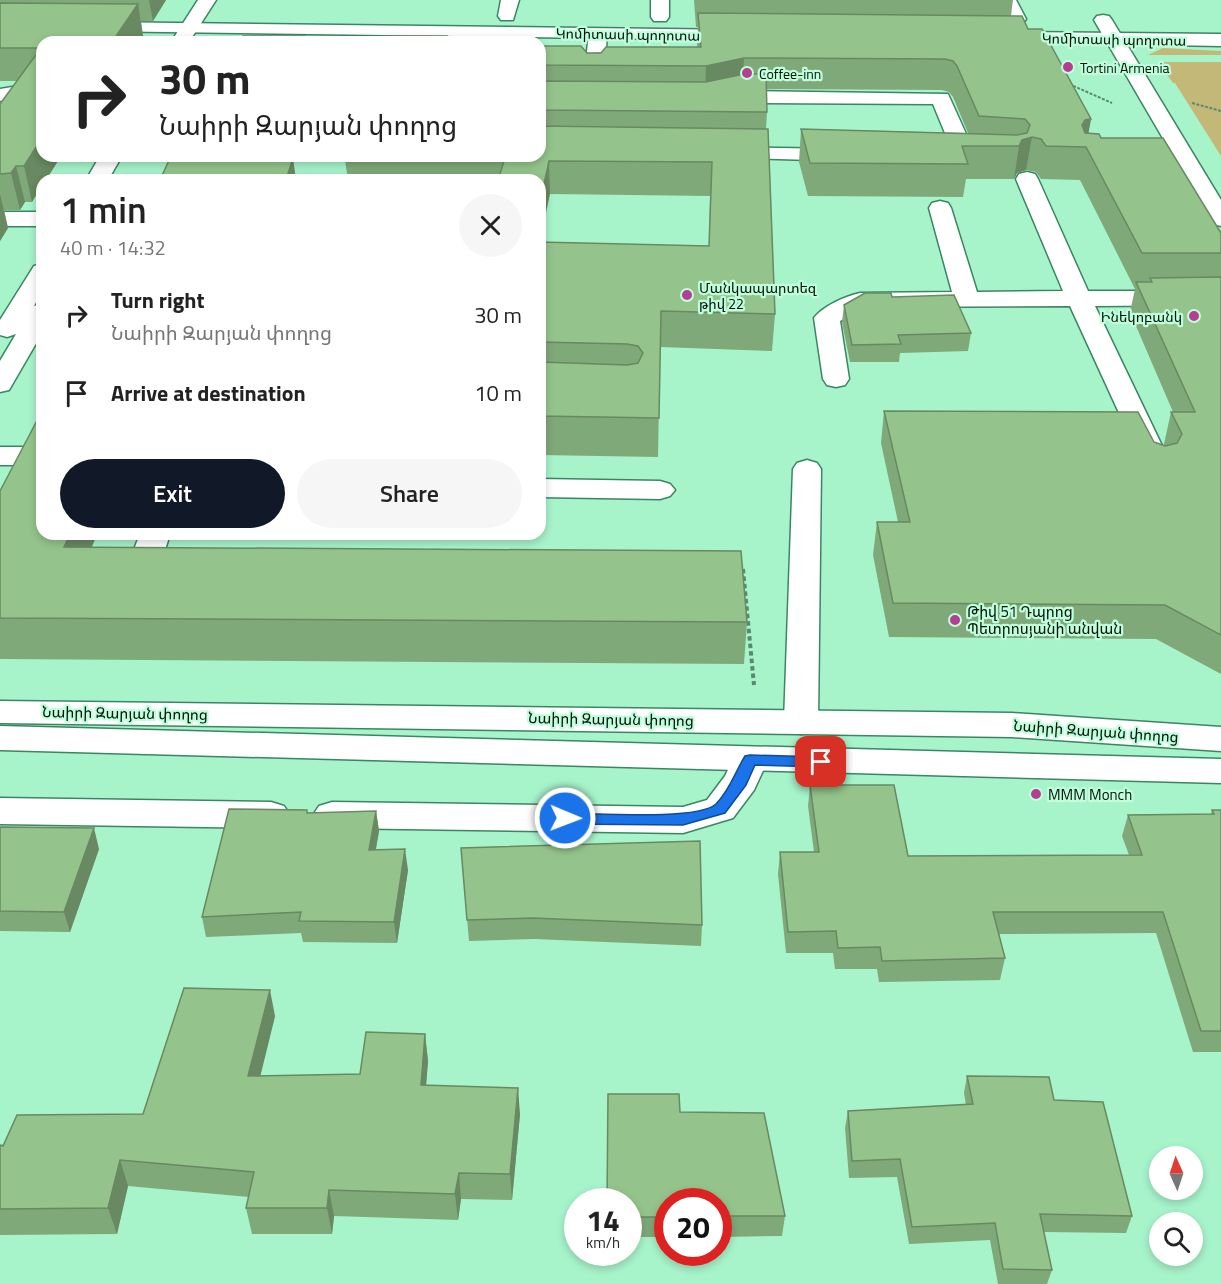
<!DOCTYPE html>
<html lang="en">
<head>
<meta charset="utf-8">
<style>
	:root { --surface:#fff; --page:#f6f6f6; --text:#222; --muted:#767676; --accent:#111827 }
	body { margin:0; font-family:"Titillium Web","Noto Sans Armenian",sans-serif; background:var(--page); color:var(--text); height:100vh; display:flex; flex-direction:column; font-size:22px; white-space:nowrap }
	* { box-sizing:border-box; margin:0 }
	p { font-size:20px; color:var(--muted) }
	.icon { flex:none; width:33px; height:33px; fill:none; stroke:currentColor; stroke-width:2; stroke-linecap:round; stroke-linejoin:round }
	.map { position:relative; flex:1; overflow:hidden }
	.panel { position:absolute; left:36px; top:174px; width:510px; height:366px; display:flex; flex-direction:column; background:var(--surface); border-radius:18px; box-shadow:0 3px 9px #0003 }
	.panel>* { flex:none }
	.hud { position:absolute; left:36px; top:36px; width:510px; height:126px; border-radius:18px; box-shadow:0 3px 9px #0003; background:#fff; color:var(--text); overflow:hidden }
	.needle { width:39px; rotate:357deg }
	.buttons { position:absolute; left:1149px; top:1146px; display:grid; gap:12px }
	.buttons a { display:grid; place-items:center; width:54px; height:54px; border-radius:50%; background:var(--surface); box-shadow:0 3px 9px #0003; font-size:30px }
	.speed { position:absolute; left:564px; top:1188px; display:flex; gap:12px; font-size:30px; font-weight:700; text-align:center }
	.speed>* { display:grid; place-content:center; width:78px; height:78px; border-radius:50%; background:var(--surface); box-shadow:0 3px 9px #0003; line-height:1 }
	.speed small { font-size:15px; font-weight:400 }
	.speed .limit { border:9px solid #d22; background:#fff; color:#111 }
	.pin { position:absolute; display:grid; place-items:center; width:51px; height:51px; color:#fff; margin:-26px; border-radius:12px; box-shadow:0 3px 9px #0006 }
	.me { position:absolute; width:66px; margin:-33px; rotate:91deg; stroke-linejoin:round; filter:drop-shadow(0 0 4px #0008) }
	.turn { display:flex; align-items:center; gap:21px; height:126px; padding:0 24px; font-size:27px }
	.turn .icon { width:78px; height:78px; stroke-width:2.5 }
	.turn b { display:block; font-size:42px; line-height:51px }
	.round { display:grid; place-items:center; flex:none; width:63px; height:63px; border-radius:32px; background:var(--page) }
	.overview { display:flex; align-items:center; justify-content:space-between; height:102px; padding:0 24px }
	h1 { font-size:36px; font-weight:600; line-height:45px }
	.button { display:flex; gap:12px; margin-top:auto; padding:12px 24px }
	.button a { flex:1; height:69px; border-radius:36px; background:var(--accent); color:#fff; font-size:24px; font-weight:600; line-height:69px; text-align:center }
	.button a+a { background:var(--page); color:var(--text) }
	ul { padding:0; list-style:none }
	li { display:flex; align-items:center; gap:18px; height:78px; padding:0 24px }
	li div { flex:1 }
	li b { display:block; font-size:22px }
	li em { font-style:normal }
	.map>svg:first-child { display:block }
</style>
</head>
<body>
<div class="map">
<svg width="1221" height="1284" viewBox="0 0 1221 1284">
	<rect width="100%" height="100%" fill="#a7f4cb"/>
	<!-- green -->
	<g fill="#c3b877">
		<path d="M 1163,48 L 1221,51 L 1221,55 L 1148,55 Z"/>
		<path d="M 1162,62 L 1221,62 L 1221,156 L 1175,83 L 1173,83 L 1163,69 L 1166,68 Z"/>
	</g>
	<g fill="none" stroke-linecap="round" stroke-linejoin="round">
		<!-- minor casing -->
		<g stroke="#3a8662" stroke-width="3">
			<g id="minor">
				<path d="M 198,0 L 216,0 L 189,42 L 171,42 Z"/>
				<path d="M 501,0 L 519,0 L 513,20 L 501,20 L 498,16 Z"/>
				<path d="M 651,0 L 669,0 L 669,17 L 666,21 L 654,21 L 651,17 Z"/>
				<path d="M 998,0 L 1016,0 L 1026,19 L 1023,23 L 1011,23 Z"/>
				<path d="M 1103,15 L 1109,16 L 1112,20 L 1221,200 L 1221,226 L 1213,224 L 1210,219 L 1094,20 L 1097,16 Z"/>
				<path d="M 598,29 L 604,30 L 607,34 L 604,77 L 601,81 L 587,81 L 584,77 L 589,34 L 592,30 Z"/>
				<path d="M 12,87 L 19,89 L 22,93 L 19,97 L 0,101 L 0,89 Z"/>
				<path d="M 742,91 L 948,94 L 976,156 L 972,160 L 965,162 L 939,160 L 935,156 L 939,152 L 952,150 L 933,104 L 742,103 L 721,107 L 714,105 L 711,101 L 714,97 Z"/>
				<path d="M 724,147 L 843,149 L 850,151 L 854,155 L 850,159 L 843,161 L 717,157 L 713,153 L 717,149 Z"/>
				<path d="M 100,156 L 122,156 L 108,180 L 86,180 Z"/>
				<path d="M 269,156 L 291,156 L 281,177 L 269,180 L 234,180 L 237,175 L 264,168 Z"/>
				<path d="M 1027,172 L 1035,174 L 1038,179 L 1088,291 L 1221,291 L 1221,305 L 1095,306 L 1165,452 L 1161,458 L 1151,461 L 1141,458 L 1137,452 L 1070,306 L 865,307 L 840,321 L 849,379 L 845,385 L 836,387 L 827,385 L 823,379 L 814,318 C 823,306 846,296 860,293 L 952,292 L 929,208 L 932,203 L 940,201 L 948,203 L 951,208 L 977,292 L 1063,291 L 1016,179 L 1019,174 Z"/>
				<rect x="0" y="212" width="42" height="14"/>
				<path d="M 42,264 L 42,291 L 34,306 L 42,304 L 42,333 L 9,390 L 0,392 L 0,361 L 16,334 L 7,337 L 0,335 L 0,320 L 34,266 Z"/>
				<rect x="0" y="447" width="42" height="18"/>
				<path d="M 807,460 L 817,463 L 821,469 L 818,722 L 813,730 L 801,734 L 789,730 L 784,722 L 793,469 L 797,463 Z"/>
				<path d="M 540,479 L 660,481 L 670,484 L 675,490 L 670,496 L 660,499 L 540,497 Z"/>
				<path d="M 140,534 L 170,534 L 164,553 L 184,555 L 189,562 L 184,569 C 168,573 150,573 134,569 L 129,562 Z"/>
				<path d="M 750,748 L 763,751 L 768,760 L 754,790 L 733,818 L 683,833 L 332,828 L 319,824 L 313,815 L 319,806 L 332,802 L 683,807 L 707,800 L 725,776 L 737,751 Z"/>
				<path d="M 0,798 L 271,802 L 284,806 L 290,815 L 284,824 L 271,828 L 0,824 Z"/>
			</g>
		</g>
		<!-- major casing -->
		<g stroke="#3a8662" stroke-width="3">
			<g id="major">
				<path d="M 98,22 L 742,30 L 748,31 L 751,35 L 748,39 L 742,40 L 92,31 L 89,27 L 92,23 Z"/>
				<path d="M 1004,32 L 1221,34 L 1221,46 L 998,42 L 995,38 L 998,34 Z"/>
				<path d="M 0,701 L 1012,713 L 1221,727 L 1221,751 L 1012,737 L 0,723 Z"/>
				<path d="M 0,726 L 1221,759 L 1221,783 L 0,750 Z"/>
			</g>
		</g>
		<!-- path-far1 -->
		<g stroke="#588a70" stroke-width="2" stroke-dasharray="3 1.5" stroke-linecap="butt">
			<path d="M 1069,84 L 1112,103"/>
			<path d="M 1192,103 L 1221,111"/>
		</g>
		<!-- path -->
		<path stroke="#588a70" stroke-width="4" stroke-dasharray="4.5 3" stroke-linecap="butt" d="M 743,569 L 754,685"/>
		<!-- minor -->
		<use href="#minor" fill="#fff" fill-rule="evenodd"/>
		<!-- major -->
		<use href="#major" fill="#fff" fill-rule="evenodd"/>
	</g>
	<!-- wall -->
	<g fill="#7fa978">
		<path d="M 0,0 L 166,0 L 153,21 L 141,21 L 143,36 L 42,42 L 42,156 L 61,156 L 46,180 L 42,180 L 32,202 L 25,202 L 20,210 L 4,210 L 8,228 L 0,241 L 0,104 L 17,81 L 0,81 Z"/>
		<path d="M 694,0 L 1013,0 L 1011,16 L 1028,29 L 1091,119 L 1088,133 L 1101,138 L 1221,233 L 1221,674 L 1156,639 L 889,637 L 873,555 L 877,522 L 898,522 L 881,443 L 884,411 L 1154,442 L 1164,446 L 1164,444 L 1171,412 L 1173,412 L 1130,312 L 1135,289 L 1080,180 L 1041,179 L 1036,172 L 1026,170 L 1017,173 L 1014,179 L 966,179 L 963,197 L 808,196 L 799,162 L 801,129 L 968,133 L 953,97 L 949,92 L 942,90 L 766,89 L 767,112 L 766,129 L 775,314 L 772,351 L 660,347 L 658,457 L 540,455 L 540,242 L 709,246 L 710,196 L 550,194 L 540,180 L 348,180 L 345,160 L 540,156 L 540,46 L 587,53 L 697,47 L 698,27 L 696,27 Z"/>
		<path d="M 892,297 L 971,333 L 968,351 L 900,353 L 899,362 L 850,362 L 842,322 L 844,305 Z"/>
		<path d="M 34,428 L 42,534 L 97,534 L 92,547 L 747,622 L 744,664 L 0,659 L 0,491 Z"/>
		<path d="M 810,785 L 908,856 L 1129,855 L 1122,836 L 1128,815 L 1211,814 L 1212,810 L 1221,810 L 1221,1052 L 1193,1052 L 1156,933 L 999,934 L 1005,958 L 1000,980 L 879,982 L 877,969 L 835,969 L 833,953 L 786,953 L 778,874 L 780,852 L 814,852 L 808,806 Z"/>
		<path d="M 376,811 L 379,831 L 376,849 L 408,870 L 397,943 L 303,942 L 301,933 L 206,937 L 202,917 Z"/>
		<path d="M 0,827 L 99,849 L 70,932 L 0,931 Z"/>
		<path d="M 461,848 L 702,925 L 701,946 L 534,939 L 469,941 Z"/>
		<path d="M 275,1016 L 260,1076 L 360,1074 L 425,1034 L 428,1061 L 426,1085 L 520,1114 L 512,1200 L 461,1199 L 458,1220 L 334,1216 L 332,1234 L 252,1234 L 246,1208 L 249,1197 L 128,1186 L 117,1234 L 0,1235 L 0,1145 L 143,1114 Z"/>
		<path d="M 967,1076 L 1054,1100 L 1132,1216 L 1126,1233 L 1044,1232 L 1052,1270 L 1047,1284 L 998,1284 L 990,1240 L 909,1244 L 897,1177 L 849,1178 L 845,1128 L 848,1111 L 966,1105 L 964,1093 Z"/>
		<path d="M 680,1112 L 785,1216 L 782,1236 L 718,1237 L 718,1202 L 668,1202 L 668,1237 L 628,1237 L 628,1202 Z"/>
	</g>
	<!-- shaded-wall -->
	<g fill="#688961">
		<path d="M 149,0 L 166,0 L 153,21 Z"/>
		<path d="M 138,4 L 143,36 L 139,42 L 112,42 Z"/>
		<path d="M 744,58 L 742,89 L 705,97 L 706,66 Z"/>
		<path d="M 1091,119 L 1086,147 L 1082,125 L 1085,120 Z"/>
		<path d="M 1032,137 L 1026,170 L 1017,173 L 1014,179 L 1019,146 L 1022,140 Z"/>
		<path d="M 42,138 L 42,156 L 61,156 L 46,180 L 42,180 L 42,186 L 32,202 L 24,166 Z"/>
		<path d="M 228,156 L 267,156 L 262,166 Z"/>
		<path d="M 293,158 L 296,180 L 286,180 Z"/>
		<path d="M 549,161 L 550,194 L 540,241 L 540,202 Z"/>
		<path d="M 16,166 L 25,202 L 20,210 L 11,173 Z"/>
		<path d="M 0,194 L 8,228 L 0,241 Z"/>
		<path d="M 70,534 L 97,534 L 74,588 L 64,547 Z"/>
		<path d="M 376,811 L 379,831 L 372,870 L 369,850 Z"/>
		<path d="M 94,828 L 99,849 L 70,932 L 64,912 Z"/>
		<path d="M 405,849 L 408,870 L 397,943 L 394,922 Z"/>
		<path d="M 270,990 L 275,1016 L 254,1102 L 248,1076 Z"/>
		<path d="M 425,1034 L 428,1061 L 424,1112 L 421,1085 Z"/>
		<path d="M 518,1088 L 520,1114 L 512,1200 L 510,1174 Z"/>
		<path d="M 120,1160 L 128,1186 L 117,1234 L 108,1208 Z"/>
		<path d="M 459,1173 L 461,1199 L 458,1220 L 455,1194 Z"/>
		<path d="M 329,1190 L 334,1216 L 332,1234 L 327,1208 Z"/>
	</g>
	<!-- building -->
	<g fill="#94c48b" stroke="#688961" stroke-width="1.5">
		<path d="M 0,3 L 138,4 L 112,42 L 42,42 L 42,138 L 24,166 L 16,166 L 11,173 L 0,174 L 0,104 L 41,48 L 0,48 Z"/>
		<path d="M 698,13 L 1022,16 L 1028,29 L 1042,29 L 1091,119 L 1085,120 L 1082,125 L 1085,133 L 1099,134 L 1101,138 L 1163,138 L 1221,233 L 1221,253 L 1142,253 L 1086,147 L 1046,146 L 1041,139 L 1032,137 L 1022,140 L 1019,146 L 962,146 L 968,164 L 810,163 L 801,129 L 1017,135 L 1027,133 L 1030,125 L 1025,119 L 979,116 L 957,66 L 953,61 L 945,59 L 744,58 L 706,66 L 540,65 L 540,46 L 581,46 L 587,53 L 601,53 L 606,47 L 701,47 Z"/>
		<path d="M 243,36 L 305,36 L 302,42 L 239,42 Z"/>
		<path d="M 388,36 L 447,36 L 445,42 L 386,42 Z"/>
		<path d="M 744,74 L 766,74 L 767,112 L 540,110 L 540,81 L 706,82 Z"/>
		<path d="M 540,126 L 768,129 L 775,314 L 661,311 L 659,418 L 540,416 L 540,362 L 627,365 L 638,363 L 643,353 L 638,346 L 627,344 L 540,342 L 540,242 L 709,246 L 712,162 L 549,161 L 540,202 L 540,180 L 498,180 L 504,161 L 345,160 L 347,156 L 540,156 Z"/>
		<path d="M 171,156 L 252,156 L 251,158 L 293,158 L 286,180 L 160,180 Z"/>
		<path d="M 1221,277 L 1221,635 L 1165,605 L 893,603 L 877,522 L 910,522 L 884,411 L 1138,412 L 1154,442 L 1165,446 L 1177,443 L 1182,434 L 1171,412 L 1195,412 L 1136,282 L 1152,282 L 1150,278 Z"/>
		<path d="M 865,293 L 891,293 L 892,297 L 954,295 L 971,333 L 898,335 L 901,344 L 852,345 L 844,305 Z"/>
		<path d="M 42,411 L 42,534 L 70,534 L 64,547 L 741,551 L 747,622 L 0,618 L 0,491 Z"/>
		<path d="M 810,785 L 894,785 L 908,856 L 1142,855 L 1128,815 L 1214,814 L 1212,810 L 1221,810 L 1221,1031 L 1201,1031 L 1163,912 L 993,912 L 1005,958 L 882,961 L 880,947 L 838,948 L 836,931 L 788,932 L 780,852 L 819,852 Z"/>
		<path d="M 229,809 L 307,810 L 307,813 L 376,811 L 369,850 L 405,849 L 394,922 L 299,921 L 301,912 L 202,917 Z"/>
		<path d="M 0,827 L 94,828 L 64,912 L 0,911 Z"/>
		<path d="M 700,841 L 702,925 L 533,918 L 467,920 L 461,848 Z"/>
		<path d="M 184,988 L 270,990 L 248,1076 L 360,1074 L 366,1032 L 425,1034 L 421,1085 L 518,1088 L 510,1174 L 459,1173 L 455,1194 L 329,1190 L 327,1208 L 246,1208 L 254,1172 L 120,1160 L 108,1208 L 0,1209 L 0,1145 L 3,1146 L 17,1115 L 143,1114 Z"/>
		<path d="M 967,1076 L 1049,1077 L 1054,1100 L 1103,1102 L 1132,1216 L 1040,1214 L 1052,1270 L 1003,1269 L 995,1223 L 912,1227 L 900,1159 L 852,1161 L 848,1111 L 973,1104 Z"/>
		<path d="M 608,1094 L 679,1094 L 680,1112 L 764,1113 L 785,1216 L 718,1216 L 718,1202 L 668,1202 L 668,1217 L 628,1217 L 628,1202 L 607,1202 Z"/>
	</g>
	<!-- route -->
	<path fill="#1a73e8" stroke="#114b97" stroke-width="1.5" d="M 750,755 L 821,757 L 828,762 L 821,767 L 755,765 L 746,785 L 725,813 L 683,825 L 565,824 L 560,822 L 557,818 L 560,814 L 565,813 C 594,813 697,821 716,804 C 730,790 735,772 745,756 Z"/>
	<!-- markers -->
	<g fill="#b53e94" stroke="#c1fedc" stroke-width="2">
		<circle cx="1068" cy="67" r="6"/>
		<circle cx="747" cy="73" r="6"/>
		<circle cx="687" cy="295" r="6"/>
		<circle cx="1194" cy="316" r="6"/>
		<circle cx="955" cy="620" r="6"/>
		<circle cx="1036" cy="794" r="6"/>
	</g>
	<g text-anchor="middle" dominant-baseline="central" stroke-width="4.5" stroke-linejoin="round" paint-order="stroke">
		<!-- far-street labels -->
		<g font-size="14" fill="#001309" stroke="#c1fedc">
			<text transform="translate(628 34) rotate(1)">Կոմիտասի պողոտա</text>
			<text transform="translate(1114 39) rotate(1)">Կոմիտասի պողոտա</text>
		</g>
		<!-- far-poi labels -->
		<g font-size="14" fill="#001309" stroke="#c1fedc" text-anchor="start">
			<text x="1080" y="67">Tortini Armenia</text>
			<text x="759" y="73">Coffee-inn</text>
			<text x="699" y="287">Մանկապարտեզ<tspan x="699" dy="16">թիվ 22</tspan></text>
			<text x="1182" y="316" text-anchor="end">Ինեկոբանկ</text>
		</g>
		<!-- poi labels -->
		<g font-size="15" fill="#001309" stroke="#c1fedc" text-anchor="start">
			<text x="967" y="611">Թիվ 51 Դպրոց<tspan x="967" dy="17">Պետրոսյանի անվան</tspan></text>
			<text x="1048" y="794">MMM Monch</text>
		</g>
		<!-- street labels -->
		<g font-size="15" fill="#001309" stroke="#c1fedc">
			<text transform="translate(125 713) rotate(1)">Նաիրի Զարյան փողոց</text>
			<text transform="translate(611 719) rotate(1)">Նաիրի Զարյան փողոց</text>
			<text transform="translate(1096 731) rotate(4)">Նաիրի Զարյան փողոց</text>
		</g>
	</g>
</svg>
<div class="buttons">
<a><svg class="needle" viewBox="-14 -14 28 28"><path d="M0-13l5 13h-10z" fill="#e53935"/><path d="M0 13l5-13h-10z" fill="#767676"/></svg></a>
<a><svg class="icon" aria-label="search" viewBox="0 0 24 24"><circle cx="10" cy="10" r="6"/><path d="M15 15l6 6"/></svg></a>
</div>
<div class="speed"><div>14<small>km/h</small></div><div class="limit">20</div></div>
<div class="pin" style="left:821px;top:762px;background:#d93025"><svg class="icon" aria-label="arrive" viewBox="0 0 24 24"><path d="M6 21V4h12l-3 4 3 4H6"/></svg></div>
<svg class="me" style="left:565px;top:818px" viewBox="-20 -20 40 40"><circle r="17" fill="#1a73e8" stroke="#fff" stroke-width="3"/><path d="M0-11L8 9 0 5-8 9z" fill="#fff"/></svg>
<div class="hud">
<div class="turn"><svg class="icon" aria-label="right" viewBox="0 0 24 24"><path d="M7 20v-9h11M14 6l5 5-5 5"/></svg><div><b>30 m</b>Նաիրի Զարյան փողոց</div></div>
</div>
<section class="panel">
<div class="overview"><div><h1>1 min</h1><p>40 m · 14:32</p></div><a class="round"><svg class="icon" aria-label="close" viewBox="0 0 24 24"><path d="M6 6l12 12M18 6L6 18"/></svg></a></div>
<ul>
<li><svg class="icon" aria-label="right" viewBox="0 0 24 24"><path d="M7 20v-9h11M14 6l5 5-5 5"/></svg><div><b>Turn right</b><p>Նաիրի Զարյան փողոց</p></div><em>30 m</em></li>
<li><svg class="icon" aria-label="arrive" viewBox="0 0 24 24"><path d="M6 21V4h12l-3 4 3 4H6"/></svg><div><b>Arrive at destination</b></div><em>10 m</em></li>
</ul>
<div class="button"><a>Exit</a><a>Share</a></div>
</section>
</div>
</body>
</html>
